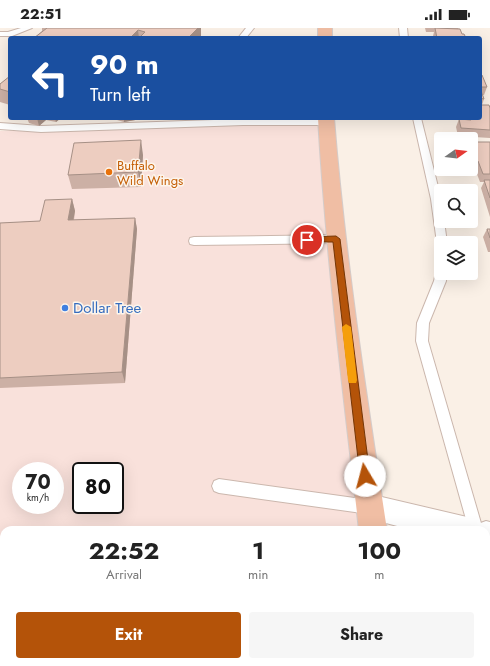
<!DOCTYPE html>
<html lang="en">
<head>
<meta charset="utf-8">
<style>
	:root { --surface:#fff; --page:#f6f6f6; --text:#222; --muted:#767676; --accent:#b45309 }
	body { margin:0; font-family:Jost,sans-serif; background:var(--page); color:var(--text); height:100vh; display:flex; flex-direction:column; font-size:15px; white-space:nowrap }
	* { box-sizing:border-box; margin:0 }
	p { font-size:13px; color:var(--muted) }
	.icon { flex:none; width:22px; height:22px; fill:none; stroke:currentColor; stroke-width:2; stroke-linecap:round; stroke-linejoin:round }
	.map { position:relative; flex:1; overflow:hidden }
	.sheet { position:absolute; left:0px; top:498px; width:490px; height:140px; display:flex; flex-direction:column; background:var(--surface); border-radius:12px 12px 0 0; box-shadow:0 4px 16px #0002 }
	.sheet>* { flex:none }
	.banner { position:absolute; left:8px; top:8px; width:474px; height:84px; border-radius:4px; box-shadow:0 4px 16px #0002; background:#1a4fa0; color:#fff; overflow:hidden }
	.needle { width:26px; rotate:76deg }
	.controls { position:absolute; left:434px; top:104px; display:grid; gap:8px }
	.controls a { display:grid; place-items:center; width:44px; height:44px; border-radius:4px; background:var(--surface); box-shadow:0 4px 16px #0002; font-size:20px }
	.speed { position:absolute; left:12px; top:434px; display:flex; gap:8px; font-size:20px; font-weight:700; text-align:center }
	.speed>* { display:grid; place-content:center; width:52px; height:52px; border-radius:50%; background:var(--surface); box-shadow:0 4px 16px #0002; line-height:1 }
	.speed small { font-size:10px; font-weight:400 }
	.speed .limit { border:2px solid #111; border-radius:6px; background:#fff; color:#111 }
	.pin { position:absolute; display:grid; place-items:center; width:34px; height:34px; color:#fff; margin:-17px; border:2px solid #fff; border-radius:50%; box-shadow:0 1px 4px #0007 }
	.me { position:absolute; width:44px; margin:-22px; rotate:352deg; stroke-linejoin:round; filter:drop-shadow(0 0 3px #0008) }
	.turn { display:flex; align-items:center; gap:14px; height:84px; padding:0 16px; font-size:18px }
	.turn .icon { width:52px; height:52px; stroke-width:2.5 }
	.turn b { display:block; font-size:28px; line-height:34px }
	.eta { display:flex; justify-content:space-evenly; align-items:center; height:68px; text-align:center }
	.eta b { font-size:24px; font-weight:700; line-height:28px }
	.primary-button { display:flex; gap:8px; margin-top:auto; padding:8px 16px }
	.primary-button a { flex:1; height:46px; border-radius:4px; background:var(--accent); color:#fff; font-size:16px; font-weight:700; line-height:46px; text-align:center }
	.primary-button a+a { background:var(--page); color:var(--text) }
	.status { display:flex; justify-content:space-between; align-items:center; height:28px; padding:0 20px; background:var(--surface); direction:ltr }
	.status svg { height:11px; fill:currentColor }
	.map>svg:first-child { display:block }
</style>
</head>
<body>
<div class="status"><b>22:51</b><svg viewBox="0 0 49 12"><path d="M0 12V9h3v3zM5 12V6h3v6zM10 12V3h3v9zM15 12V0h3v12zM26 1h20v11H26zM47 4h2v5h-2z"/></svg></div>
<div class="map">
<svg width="490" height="638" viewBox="0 0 490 638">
	<rect width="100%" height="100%" fill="#faf0e6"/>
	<!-- commercial -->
	<path fill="#f9e1db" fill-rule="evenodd" d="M 326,94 L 373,502 L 4,502 L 4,634 L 394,634 L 395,638 L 0,638 L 0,103 ZM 21,443 L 55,443 L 55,477 L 21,477 ZM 81,443 L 115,443 L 115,477 L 81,477 Z"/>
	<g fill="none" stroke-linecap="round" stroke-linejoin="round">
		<!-- service casing -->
		<g stroke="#cbb7ad" stroke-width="2">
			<g id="service">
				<path d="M 21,0 L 32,0 L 12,8 L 0,8 L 0,4 L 8,4 Z"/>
				<path d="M 246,0 L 254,0 L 246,10 L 238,10 Z"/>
				<path d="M 399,0 L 407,0 L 408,10 L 400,10 Z"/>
				<path d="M 413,90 L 421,90 L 441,171 L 441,193 L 444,193 L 447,215 L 441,215 L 441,218 L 437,215 L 431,171 Z"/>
				<path d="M 243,91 L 326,91 L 330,94 L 326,97 L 243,97 L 41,104 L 0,101 L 0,95 L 41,98 Z"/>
				<path d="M 337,207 L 341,208 L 342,211 L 341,214 L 337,215 L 194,217 L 190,216 L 189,213 L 190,210 L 194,209 Z"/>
				<path d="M 441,238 L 441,245 L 446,245 L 446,253 L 429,295 L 428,313 L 483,502 L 469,502 L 416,313 L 417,295 L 434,253 L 437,239 Z"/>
				<path d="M 219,451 L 369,472 L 374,474 L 376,479 L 374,484 L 369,486 L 219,465 L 214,463 L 212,458 L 214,453 Z"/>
				<path d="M 486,530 L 490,532 L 490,560 L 486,558 Z"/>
			</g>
		</g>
		<!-- minor casing -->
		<g stroke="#cbb7ad" stroke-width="2">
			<path id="minor" d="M 369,466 L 467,489 L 477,493 L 478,496 L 486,493 L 490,494 L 490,520 L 486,519 L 486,502 L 412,502 L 360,488 L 356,479 L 360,470 Z"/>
		</g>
		<!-- trunk casing -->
		<g stroke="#d4ccca" stroke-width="2">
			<g id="trunk">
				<rect x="318" y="0" width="14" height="10"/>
				<path d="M 318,90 L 334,90 C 345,228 366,365 387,502 L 359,502 C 343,365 326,228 318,90 Z"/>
				<path d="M 379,634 L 409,634 L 410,638 L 380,638 Z"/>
			</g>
		</g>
		<!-- service -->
		<use href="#service" fill="#fff" fill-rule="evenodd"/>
		<!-- minor -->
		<use href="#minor" fill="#fff" fill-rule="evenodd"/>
		<!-- trunk -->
		<use href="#trunk" fill="#f0bea4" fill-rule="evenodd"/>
	</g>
	<!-- wall -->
	<g fill="#ccb0a5">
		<path d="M 42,0 L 201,0 L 201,10 L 34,10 L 42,3 Z"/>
		<path d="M 425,0 L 458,0 L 462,6 L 466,10 L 433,10 L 433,8 L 434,4 L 426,4 Z"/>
		<path d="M 480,47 L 487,59 L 484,67 L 483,67 L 484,71 L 482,77 L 490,80 L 490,110 L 458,108 L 456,99 L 459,91 L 466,91 L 466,90 L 480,90 Z"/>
		<path d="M 10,48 L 10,77 L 0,74 L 0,56 Z"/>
		<path d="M 27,90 L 61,90 L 56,94 L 46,92 L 39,98 L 29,95 Z"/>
		<path d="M 110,90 L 142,90 L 141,91 L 124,94 Z"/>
		<path d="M 471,114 L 490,114 L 490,189 L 481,160 L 484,154 L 480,154 L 475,141 L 471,141 Z"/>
		<path d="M 143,127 L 141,159 L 72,161 L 68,147 Z"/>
		<path d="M 72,171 L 75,183 L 74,192 L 135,190 L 137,201 L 125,355 L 0,360 L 0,195 L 40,193 Z"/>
		<path d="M 487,201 L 490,201 L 490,224 L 488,224 L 483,209 Z"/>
		<path d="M 69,634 L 166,634 L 166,638 L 119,638 L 119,636 L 74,638 Z"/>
	</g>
	<!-- shaded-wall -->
	<g fill="#a69086">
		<path d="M 198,0 L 201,0 L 201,10 L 188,10 Z"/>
		<path d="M 138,2 L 139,10 L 130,10 Z"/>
		<path d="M 37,90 L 46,90 L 46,92 L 39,98 Z"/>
		<path d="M 55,90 L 61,90 L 56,94 Z"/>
		<path d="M 124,90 L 142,90 L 141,91 L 124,94 Z"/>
		<path d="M 141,112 L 143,127 L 141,159 L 138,144 Z"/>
		<path d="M 72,171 L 75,183 L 71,204 L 68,192 Z"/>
		<path d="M 135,190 L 137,201 L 125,355 L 122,344 Z"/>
		<rect x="162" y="634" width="4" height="4"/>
	</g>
	<!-- building -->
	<g fill="#edcdc0" stroke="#a69086">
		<path d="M 47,0 L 198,0 L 188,10 L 139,10 L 145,4 L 138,2 L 130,10 L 34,10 Z"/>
		<path d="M 435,0 L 460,1 L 462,6 L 464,6 L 466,10 L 437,10 Z"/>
		<path d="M 480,47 L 482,47 L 487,59 L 480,59 Z"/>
		<path d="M 10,48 L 10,64 L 0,61 L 0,56 Z"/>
		<path d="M 480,60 L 484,71 L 480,70 Z"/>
		<path d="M 480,77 L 489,77 L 490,80 L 490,102 L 461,100 L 459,91 L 471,92 L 470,90 L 480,90 Z"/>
		<path d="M 141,112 L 138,144 L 68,147 L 74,115 Z"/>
		<path d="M 471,114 L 490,114 L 490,146 L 483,146 L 478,133 L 471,133 Z"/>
		<path d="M 484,152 L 490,152 L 490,170 Z"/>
		<path d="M 72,171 L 68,192 L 135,190 L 122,344 L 0,350 L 0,195 L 40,193 L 45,172 Z"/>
		<path d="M 487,201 L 490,201 L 490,210 Z"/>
		<rect x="119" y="634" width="43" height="4"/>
	</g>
	<!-- route -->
	<path fill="#b45309" stroke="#753606" d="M 336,208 L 340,211 L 370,448 L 369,452 L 365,453 L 361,452 L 360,448 L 333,214 L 307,214 L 303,212 L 307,209 Z"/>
	<!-- slow -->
	<path fill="#f59e0b" d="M 346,296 L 351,299 L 357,352 L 356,355 L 349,355 L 348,352 L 342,299 Z"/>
	<!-- markers -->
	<circle fill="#e8710a" stroke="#fdf5ec" stroke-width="1.5" cx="109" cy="144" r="4"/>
	<circle fill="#3f7fe0" stroke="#fdf5ec" stroke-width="1.5" cx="65" cy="280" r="4"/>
	<g text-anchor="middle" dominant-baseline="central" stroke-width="3" stroke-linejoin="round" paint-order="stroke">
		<!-- far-food labels -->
		<g font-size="13" fill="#c56008" stroke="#fdf5ec" text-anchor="start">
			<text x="117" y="137">Buffalo<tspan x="117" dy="15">Wild Wings</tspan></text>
		</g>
		<!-- shop labels -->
		<g font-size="15" fill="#366cbe" stroke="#fdf5ec" text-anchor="start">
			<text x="73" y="280">Dollar Tree</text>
		</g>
	</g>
</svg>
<div class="controls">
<a><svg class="needle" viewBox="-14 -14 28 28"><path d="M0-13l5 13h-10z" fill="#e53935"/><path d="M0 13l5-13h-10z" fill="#767676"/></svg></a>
<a><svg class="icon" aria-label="search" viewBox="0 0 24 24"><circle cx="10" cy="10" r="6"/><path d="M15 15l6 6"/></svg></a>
<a><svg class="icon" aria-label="layers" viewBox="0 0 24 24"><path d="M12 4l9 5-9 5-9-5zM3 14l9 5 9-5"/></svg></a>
</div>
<div class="speed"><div>70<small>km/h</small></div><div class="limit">80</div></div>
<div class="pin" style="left:307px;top:212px;background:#d93025"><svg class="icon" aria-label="arrive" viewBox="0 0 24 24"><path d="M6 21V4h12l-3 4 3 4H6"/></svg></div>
<svg class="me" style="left:365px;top:448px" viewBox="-20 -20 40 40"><circle r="19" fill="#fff"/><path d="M0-13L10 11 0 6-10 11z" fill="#b45309"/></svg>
<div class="banner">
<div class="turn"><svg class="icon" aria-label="left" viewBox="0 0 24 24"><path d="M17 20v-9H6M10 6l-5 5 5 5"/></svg><div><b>90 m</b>Turn left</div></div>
</div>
<section class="sheet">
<div class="eta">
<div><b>22:52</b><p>Arrival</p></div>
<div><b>1</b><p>min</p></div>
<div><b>100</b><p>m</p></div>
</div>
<div class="primary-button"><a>Exit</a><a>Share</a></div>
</section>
</div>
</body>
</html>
